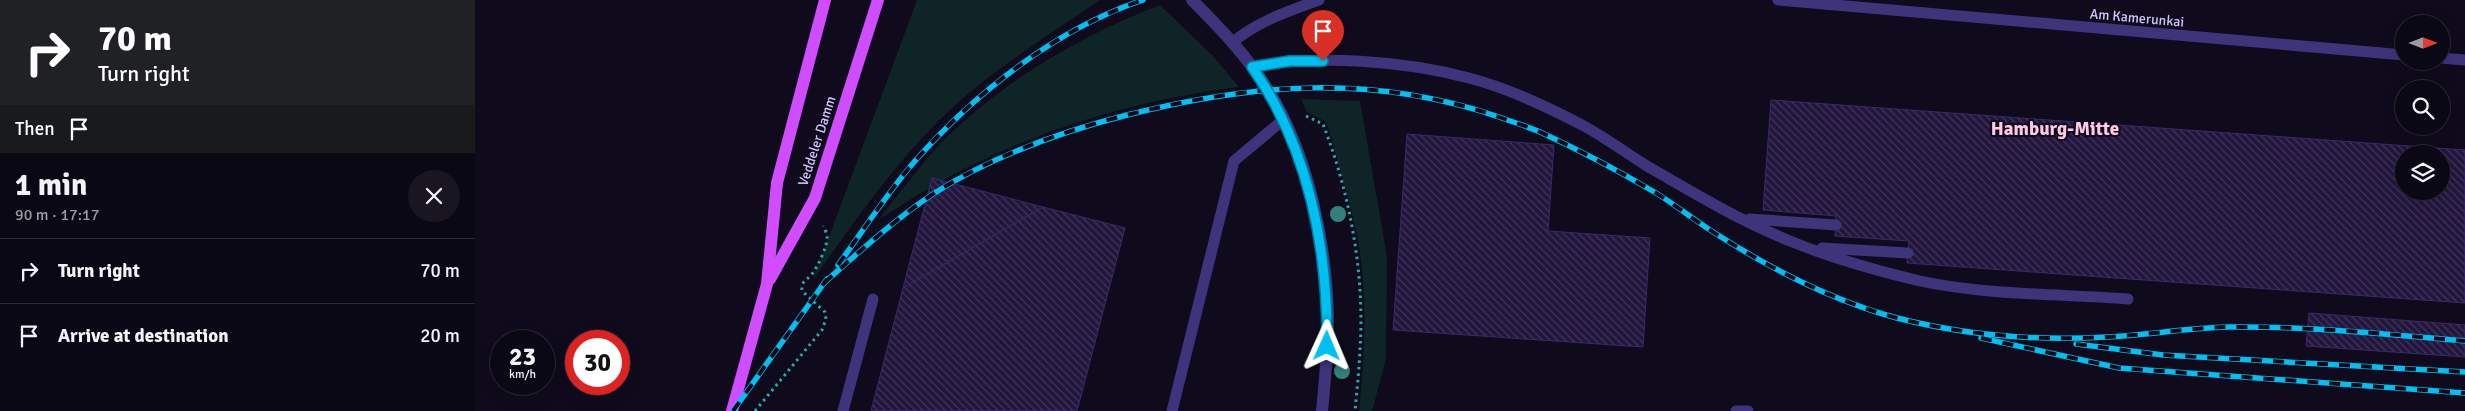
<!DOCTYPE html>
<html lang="en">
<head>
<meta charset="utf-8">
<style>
	:root { --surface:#0b0815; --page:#191622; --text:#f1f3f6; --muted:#9a9aa0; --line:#2b2934 }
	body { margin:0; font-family:Signika,sans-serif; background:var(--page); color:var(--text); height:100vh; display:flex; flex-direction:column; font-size:19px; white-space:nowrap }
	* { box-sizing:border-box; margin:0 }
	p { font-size:16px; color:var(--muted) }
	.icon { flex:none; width:28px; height:28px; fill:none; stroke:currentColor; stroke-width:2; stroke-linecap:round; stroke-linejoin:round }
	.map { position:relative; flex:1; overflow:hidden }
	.sheet { display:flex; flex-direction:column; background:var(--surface); width:475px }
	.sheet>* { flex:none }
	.banner { background:#202124; color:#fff; overflow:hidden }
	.needle { width:32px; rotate:90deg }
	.tools { position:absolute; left:1920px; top:15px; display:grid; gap:10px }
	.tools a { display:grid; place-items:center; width:55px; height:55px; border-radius:50%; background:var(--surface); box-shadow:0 5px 20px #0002,0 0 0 1px var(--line); font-size:25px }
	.speed { position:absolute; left:15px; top:330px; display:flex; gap:10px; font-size:25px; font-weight:700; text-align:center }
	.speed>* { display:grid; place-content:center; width:65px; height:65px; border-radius:50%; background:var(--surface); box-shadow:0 5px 20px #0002,0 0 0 1px var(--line); line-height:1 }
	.speed small { font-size:12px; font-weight:400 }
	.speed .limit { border:8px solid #d22; background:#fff; color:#111 }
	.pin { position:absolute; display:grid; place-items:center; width:42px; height:42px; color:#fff; margin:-51px -21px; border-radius:50% 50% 50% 0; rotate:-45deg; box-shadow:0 0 5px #0007 }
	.pin .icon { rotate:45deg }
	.me { position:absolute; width:55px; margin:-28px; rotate:1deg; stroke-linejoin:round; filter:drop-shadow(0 0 4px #0008) }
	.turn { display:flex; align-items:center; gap:18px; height:105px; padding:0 15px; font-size:22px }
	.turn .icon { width:65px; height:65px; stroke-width:2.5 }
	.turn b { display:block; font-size:35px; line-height:42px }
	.then { display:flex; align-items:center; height:48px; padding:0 15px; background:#0003; gap:10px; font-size:19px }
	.round { display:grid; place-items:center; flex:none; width:52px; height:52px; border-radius:26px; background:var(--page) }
	.head { display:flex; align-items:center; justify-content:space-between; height:85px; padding:0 15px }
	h1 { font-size:30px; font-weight:700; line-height:38px }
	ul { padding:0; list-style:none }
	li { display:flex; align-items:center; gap:15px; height:65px; padding:0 15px; border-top:1px solid var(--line) }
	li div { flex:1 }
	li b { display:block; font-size:19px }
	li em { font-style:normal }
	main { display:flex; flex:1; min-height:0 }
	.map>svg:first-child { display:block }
</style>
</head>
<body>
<main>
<section class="sheet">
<div class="banner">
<div class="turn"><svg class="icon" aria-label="right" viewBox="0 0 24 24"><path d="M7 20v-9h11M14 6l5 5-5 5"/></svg><div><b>70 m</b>Turn right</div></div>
<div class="then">Then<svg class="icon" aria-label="arrive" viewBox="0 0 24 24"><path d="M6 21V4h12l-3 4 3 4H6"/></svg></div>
</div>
<div class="head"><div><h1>1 min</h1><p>90 m · 17:17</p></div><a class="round"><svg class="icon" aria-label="close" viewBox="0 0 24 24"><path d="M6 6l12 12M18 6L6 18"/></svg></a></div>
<ul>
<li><svg class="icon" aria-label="right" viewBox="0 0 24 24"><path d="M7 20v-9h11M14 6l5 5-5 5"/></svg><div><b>Turn right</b></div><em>70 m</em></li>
<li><svg class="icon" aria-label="arrive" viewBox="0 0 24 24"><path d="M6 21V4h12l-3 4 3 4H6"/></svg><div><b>Arrive at destination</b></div><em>20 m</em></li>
</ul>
</section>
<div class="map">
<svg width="1990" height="411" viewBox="0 0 1990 411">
	<defs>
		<pattern id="building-back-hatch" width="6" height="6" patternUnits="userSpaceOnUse" patternTransform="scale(1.25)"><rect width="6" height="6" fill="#22163d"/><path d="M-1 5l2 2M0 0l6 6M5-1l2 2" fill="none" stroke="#41365a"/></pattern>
	</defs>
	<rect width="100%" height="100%" fill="#0f0b1c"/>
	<!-- grass -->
	<g fill="#0e2426">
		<path d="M 442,0 L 625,0 C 581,30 535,59 494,93 C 431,146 385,214 338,280 Z"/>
		<path d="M 685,5 L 739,57 L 764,87 C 670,99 576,125 491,168 C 461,183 432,202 403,220 C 425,193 446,163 471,138 C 531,79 607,35 685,5 Z"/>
		<path d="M 826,99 L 885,101 L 912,257 L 911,359 L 897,411 L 884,411 C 890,354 893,292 882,235 C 874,198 863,162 853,127 L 850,121 L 832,112 Z"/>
	</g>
	<!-- building -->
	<g fill="url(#building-back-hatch)" stroke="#3c286a" fill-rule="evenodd">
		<path d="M 1296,100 L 1990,150 L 1990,303 L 1432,263 L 1434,241 L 1360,236 L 1361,216 L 1288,210 ZM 1929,154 L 1966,154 L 1966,191 L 1929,191 Z"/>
		<path d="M 932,134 L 1079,145 L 1073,231 L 1175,238 L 1168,347 L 918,330 Z"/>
		<path d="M 457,178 L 568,207 L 428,288 Z"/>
		<path d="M 568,207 L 650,228 L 602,411 L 396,411 L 428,288 Z"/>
		<path d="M 1834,313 L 1990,325 L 1990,357 L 1831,346 Z"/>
	</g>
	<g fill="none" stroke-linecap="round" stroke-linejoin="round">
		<!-- path -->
		<g stroke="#29a9af" stroke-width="3" stroke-dasharray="2.5 4" stroke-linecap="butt">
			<path d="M 831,116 L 848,124 C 875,194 890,274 885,350 C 884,370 882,391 880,411"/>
			<path d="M 280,411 L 347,330 L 351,319 L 350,312 L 327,291 C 326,281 331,281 336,275 C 342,269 353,245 352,237 C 352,234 350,229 348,226"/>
		</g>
		<!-- service -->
		<g stroke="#3e347c" stroke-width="11">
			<path d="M 1303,0 L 1929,55"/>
			<path d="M 758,42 C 783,21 814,11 844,0"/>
			<path d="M 1966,58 L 1990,60"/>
			<path d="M 777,67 C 841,54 930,61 994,78 C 1033,88 1073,107 1109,126 C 1131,138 1151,153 1172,166 C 1220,194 1269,223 1320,243 C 1360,259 1403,271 1445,281 C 1510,295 1586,294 1653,299"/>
			<path d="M 1275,219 L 1361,225"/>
			<path d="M 1347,248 L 1433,253"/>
			<path d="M 368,411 L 398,299"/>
			<path d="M 697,411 L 759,161 L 808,120"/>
			<path d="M 1261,411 L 1273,411"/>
		</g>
		<!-- minor -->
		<path stroke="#3e347c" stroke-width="12" d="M 717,0 C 745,28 772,56 793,90 C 833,153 852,245 853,320 C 853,350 850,381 847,411"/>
		<!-- primary -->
		<g stroke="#cf4dff" stroke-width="12">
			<path d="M 295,279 L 340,198 L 403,0"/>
			<path d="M 257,411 L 292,284 L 302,183 L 350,0"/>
		</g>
		<!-- rail casing -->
		<g stroke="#00bff1" stroke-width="5.5">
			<g id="rail">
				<path d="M 363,265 C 388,231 412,193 440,161 C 500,93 581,29 668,0"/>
				<path d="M 349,283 C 384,252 419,220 458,194 C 517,156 585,132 652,115 C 779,83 898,74 1024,117 C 1037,122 1052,126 1065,132 C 1104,150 1144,171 1181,193 C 1199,204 1215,217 1232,228 C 1290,266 1355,300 1422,318 C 1489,335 1562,341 1631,337 C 1672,335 1713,328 1753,327 C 1833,326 1911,334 1990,341"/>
				<path d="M 1506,338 L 1644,368 L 1990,393"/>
				<path d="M 1601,344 L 1688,355 L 1990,372"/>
				<path d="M 258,411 L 352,279"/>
			</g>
		</g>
		<!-- rail -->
		<use href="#rail" stroke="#0f0b1c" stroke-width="4" stroke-dasharray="11" stroke-linecap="butt"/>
	</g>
	<!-- trees -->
	<g fill="#33817d">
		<circle cx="863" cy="214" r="8"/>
		<circle cx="867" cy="371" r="8"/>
	</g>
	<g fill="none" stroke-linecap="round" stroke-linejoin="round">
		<!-- route casing -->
		<g stroke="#007c9d" stroke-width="12">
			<path id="route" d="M 848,61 L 815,61 L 777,67 C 834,148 853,249 852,346"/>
		</g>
		<!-- route -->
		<use href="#route" stroke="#00bff1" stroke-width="9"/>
	</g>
	<g text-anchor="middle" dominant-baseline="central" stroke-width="4.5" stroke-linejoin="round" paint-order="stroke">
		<!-- street labels -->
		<g font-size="14" fill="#d2c6ff" stroke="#0f0b1c">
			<text transform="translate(1662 18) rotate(5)">Am Kamerunkai</text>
			<text transform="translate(342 141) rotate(-72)">Veddeler Damm</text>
		</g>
		<!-- district labels -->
		<g font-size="19" font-weight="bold" fill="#ffc8e5" stroke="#0f0b1c">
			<text x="1580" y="129">Hamburg-Mitte</text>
		</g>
	</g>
</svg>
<div class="tools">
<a><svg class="needle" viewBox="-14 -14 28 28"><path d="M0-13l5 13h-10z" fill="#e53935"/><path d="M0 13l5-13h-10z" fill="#9a9aa0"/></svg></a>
<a><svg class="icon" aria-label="search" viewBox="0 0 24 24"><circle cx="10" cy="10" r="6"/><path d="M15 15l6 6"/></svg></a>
<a><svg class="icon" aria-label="layers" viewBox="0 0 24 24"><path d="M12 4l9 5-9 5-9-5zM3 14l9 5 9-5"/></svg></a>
</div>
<div class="speed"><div>23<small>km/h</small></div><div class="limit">30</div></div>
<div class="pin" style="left:848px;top:61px;background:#d93025"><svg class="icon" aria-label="arrive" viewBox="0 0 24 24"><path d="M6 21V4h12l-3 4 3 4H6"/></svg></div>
<svg class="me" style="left:852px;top:346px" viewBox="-20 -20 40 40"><path d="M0-17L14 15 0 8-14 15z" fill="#00bff1" stroke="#fff" stroke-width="4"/></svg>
</div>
</main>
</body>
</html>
